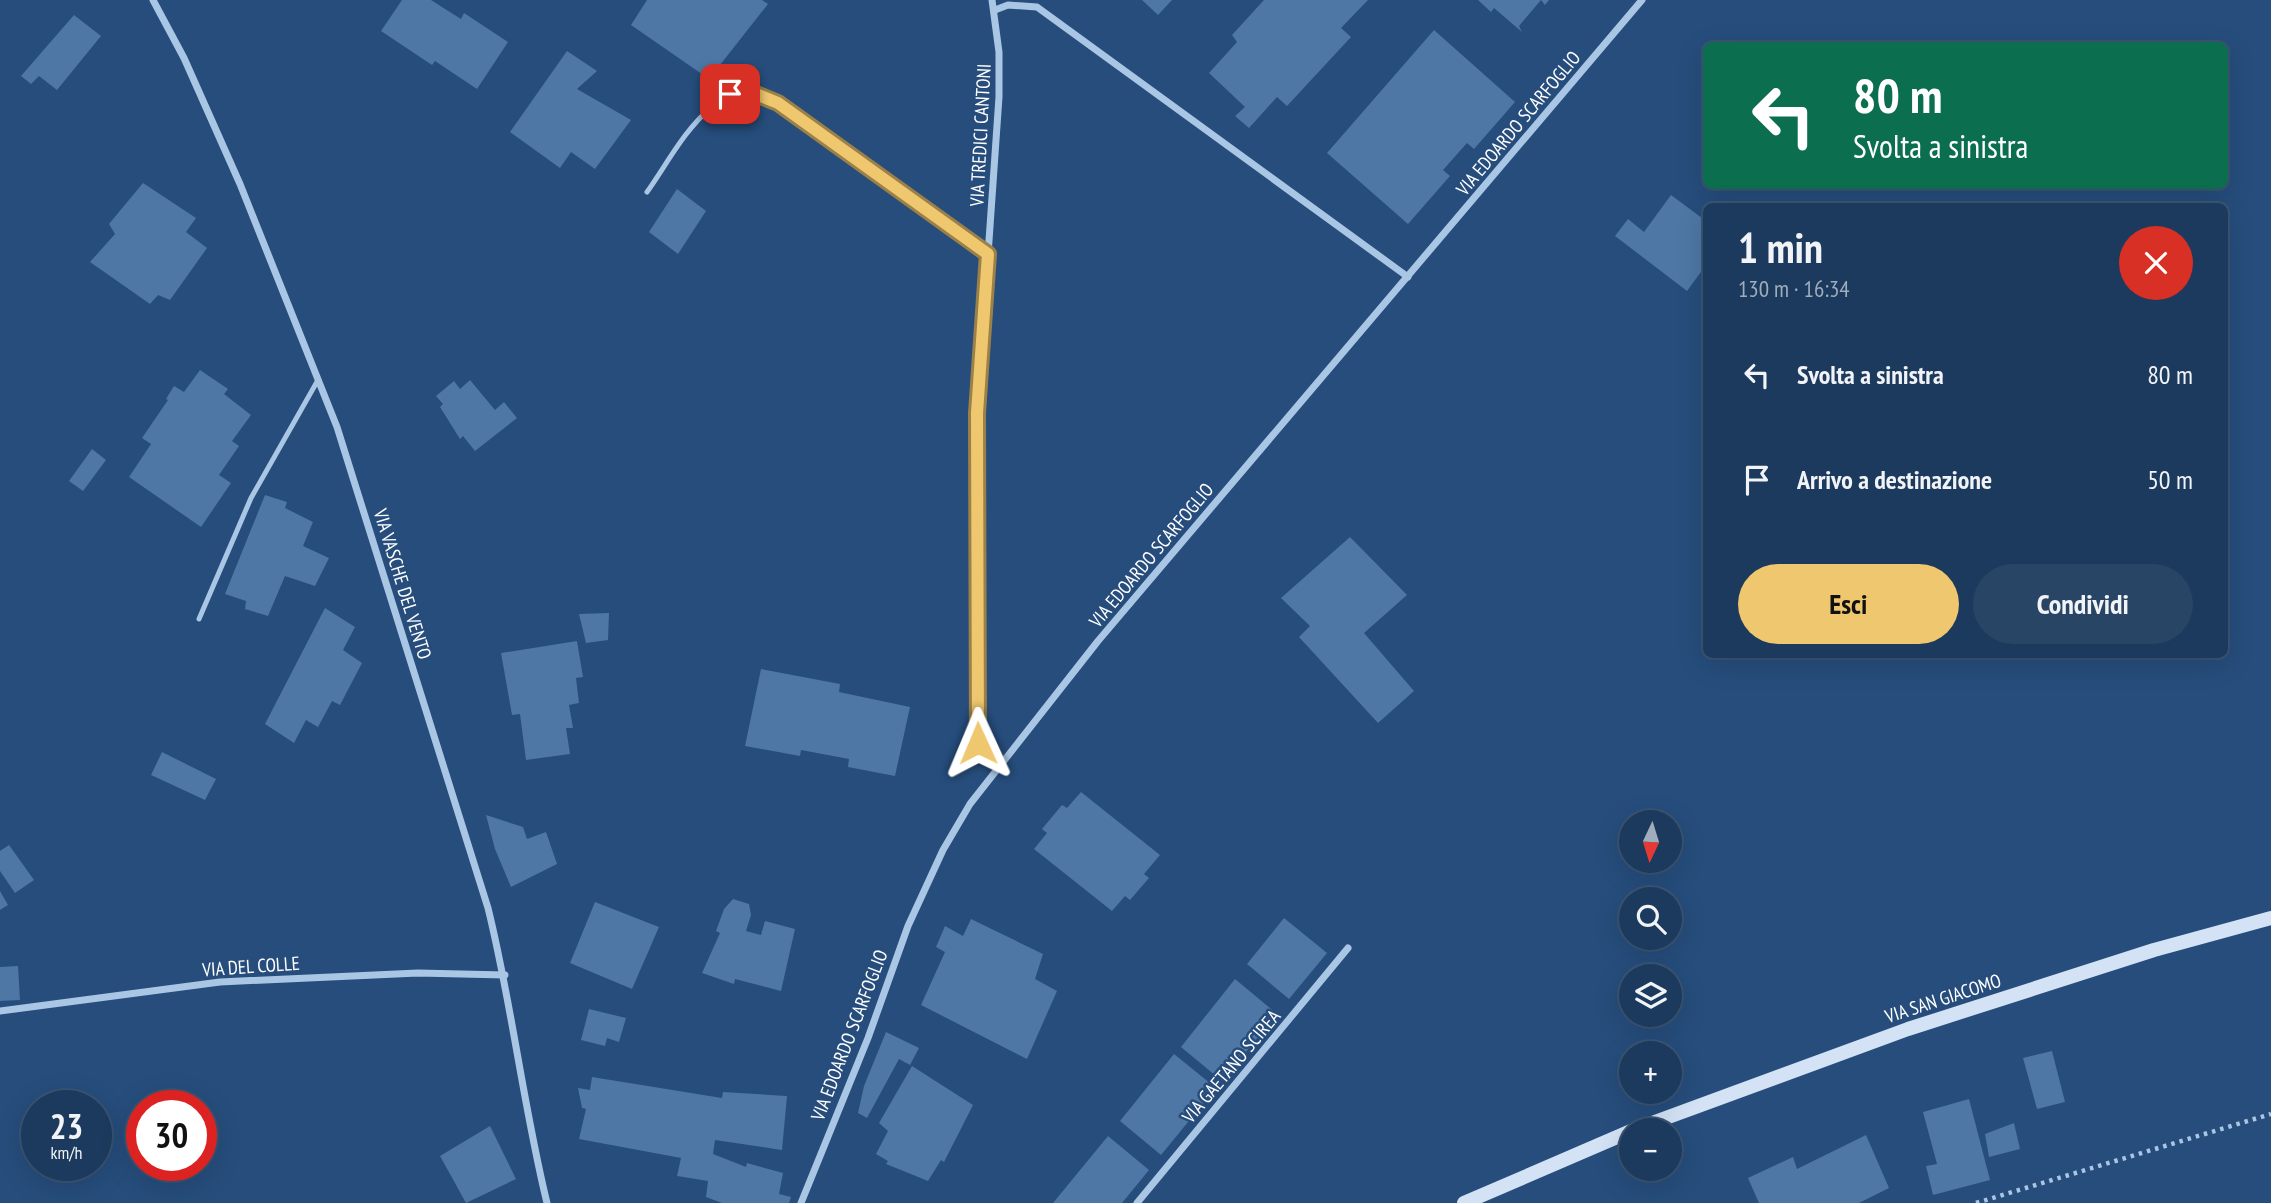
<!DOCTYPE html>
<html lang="it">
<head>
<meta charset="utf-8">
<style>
	:root { --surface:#1c3a5d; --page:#294566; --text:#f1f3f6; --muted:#a0adbc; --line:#3a5472; --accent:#eec76f }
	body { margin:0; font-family:"PT Sans Narrow",sans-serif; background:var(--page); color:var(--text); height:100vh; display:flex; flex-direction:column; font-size:26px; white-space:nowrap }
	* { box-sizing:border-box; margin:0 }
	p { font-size:23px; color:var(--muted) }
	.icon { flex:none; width:38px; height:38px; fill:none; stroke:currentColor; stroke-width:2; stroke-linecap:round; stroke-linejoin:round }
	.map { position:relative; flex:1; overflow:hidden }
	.drawer { position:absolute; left:1703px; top:203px; width:525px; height:455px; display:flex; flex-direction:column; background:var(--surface); border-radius:10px; box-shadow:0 7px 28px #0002,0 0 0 2px var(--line) }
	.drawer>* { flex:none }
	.top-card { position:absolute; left:1703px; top:42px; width:525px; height:147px; border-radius:10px; box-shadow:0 7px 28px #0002,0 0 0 2px var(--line); background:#0b6e4f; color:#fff; overflow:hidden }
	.needle { width:46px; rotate:184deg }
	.tools { position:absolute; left:1619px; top:810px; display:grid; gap:14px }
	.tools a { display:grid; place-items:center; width:63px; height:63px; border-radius:50%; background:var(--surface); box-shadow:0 7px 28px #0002,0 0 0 2px var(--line); font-size:35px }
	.speed { position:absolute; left:21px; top:1090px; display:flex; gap:14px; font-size:35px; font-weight:700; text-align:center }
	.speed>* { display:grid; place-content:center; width:91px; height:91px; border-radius:50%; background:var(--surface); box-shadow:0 7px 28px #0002,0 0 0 2px var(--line); line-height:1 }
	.speed small { font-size:18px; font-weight:400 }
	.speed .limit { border:10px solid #d22; background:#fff; color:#111 }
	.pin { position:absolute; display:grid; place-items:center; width:60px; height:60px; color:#fff; margin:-30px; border-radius:14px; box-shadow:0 4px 10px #0006 }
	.me { position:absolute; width:77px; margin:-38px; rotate:359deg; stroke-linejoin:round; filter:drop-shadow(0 0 5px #0008) }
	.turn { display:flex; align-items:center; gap:24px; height:147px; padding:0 35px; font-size:32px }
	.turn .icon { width:91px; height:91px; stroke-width:2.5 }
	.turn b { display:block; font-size:49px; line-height:60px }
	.round { display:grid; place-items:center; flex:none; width:74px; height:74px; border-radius:37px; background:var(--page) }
	.summary { display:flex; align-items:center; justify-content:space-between; height:119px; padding:0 35px }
	h1 { font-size:42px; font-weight:700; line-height:52px }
	.primary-button { display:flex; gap:14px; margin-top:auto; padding:14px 35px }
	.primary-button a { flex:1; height:80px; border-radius:42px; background:var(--accent); color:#111; font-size:28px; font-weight:700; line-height:80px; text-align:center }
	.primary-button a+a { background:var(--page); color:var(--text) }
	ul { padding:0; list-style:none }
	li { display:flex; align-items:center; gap:21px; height:105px; padding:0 35px }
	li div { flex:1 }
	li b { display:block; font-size:26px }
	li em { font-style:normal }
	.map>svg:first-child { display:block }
</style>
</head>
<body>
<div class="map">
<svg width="2271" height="1203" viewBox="0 0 2271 1203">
	<rect width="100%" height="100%" fill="#264d7c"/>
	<!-- building -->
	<g fill="#4e77a5">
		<path d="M 402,0 L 431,0 L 461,19 L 464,13 L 508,42 L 477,89 L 435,61 L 432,65 L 381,31 Z"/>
		<path d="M 647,0 L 762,0 L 768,4 L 709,79 L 631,25 Z"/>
		<path d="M 1142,0 L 1172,0 L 1158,15 Z"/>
		<path d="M 1264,0 L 1368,0 L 1341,28 L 1351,37 L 1287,106 L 1277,97 L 1249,128 L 1235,116 L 1245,107 L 1209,73 L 1237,42 L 1232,35 Z"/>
		<path d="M 1478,0 L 1549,0 L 1545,5 L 1541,0 L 1519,26 L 1522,32 L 1494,8 L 1491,12 Z"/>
		<path d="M 74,15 L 101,36 L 57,90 L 39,76 L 31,84 L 21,76 Z"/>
		<path d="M 1434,30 L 1515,102 L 1474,149 L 1467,143 L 1443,170 L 1450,176 L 1408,224 L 1327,153 Z"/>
		<path d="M 567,51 L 597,71 L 577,89 L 631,120 L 595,169 L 571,152 L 560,168 L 510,132 Z"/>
		<path d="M 143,183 L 196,218 L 186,232 L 207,248 L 170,300 L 158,295 L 150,304 L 90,262 L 115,234 L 109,224 Z"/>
		<path d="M 677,189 L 706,211 L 678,254 L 649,232 Z"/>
		<path d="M 1671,195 L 1706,221 L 1706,265 L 1687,291 L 1615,236 L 1628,219 L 1644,232 Z"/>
		<path d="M 200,370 L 228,389 L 224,394 L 251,415 L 232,441 L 239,446 L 219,475 L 231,483 L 201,527 L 129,477 L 151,444 L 142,438 L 168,400 L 166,399 L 174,386 L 184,392 Z"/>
		<path d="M 470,380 L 495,410 L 504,402 L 517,418 L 475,451 L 463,436 L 460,439 L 440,407 L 443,404 L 436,396 L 454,381 L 460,389 Z"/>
		<path d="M 92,449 L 106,460 L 83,491 L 69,481 Z"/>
		<path d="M 265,495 L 287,502 L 285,508 L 313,522 L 303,546 L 329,558 L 315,586 L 285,576 L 268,616 L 245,609 L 246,601 L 225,594 Z"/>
		<path d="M 1350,537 L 1407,595 L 1364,633 L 1414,691 L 1378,723 L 1299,637 L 1310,626 L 1281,598 Z"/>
		<path d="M 325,608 L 355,627 L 343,650 L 362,663 L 340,705 L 332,701 L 318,727 L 306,720 L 294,743 L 265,724 Z"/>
		<path d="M 609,613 L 608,640 L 586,643 L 579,614 Z"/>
		<path d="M 577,641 L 583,677 L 576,678 L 579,703 L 569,705 L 573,728 L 566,728 L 570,754 L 526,760 L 520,714 L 512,715 L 501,653 Z"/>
		<path d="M 761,669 L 840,684 L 839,692 L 910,707 L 895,776 L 848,767 L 849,759 L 801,750 L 800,756 L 745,746 Z"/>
		<path d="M 162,752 L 216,779 L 205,800 L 151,775 Z"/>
		<path d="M 1081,792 L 1160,855 L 1144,874 L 1149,878 L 1130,900 L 1125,896 L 1112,911 L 1034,849 L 1047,833 L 1042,829 L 1062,805 L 1067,808 Z"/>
		<path d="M 486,815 L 523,827 L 527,839 L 546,832 L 557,864 L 511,887 L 495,849 Z"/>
		<path d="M 9,845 L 34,880 L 15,893 L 0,871 L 0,851 Z"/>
		<path d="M 0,891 L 8,905 L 0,910 Z"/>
		<path d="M 733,899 L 749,904 L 751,915 L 746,931 L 761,935 L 765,921 L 795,929 L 781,991 L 735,979 L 734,984 L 702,973 L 720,933 L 716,931 L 724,909 Z"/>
		<path d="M 595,902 L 659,927 L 632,989 L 570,963 Z"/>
		<path d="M 1284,918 L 1327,953 L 1289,999 L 1247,964 Z"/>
		<path d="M 971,919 L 1043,954 L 1035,979 L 1057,991 L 1027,1059 L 921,1005 L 945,952 L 936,947 L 945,926 L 963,936 Z"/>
		<path d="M 18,966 L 20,1000 L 0,1001 L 0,967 Z"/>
		<path d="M 1235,979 L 1277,1014 L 1222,1081 L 1181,1047 Z"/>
		<path d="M 589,1009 L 626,1018 L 619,1042 L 607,1038 L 605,1046 L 581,1040 Z"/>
		<path d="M 886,1032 L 919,1048 L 910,1065 L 899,1059 L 867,1118 L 858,1113 L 864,1086 Z"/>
		<path d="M 2052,1051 L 2065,1102 L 2037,1109 L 2023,1058 Z"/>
		<path d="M 1174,1054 L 1216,1088 L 1161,1155 L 1120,1121 Z"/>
		<path d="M 912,1066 L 973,1105 L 944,1162 L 941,1160 L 928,1181 L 886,1164 L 888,1161 L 876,1154 L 888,1131 L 879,1123 Z"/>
		<path d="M 592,1077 L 722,1098 L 723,1092 L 787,1096 L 782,1150 L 715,1140 L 713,1154 L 746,1167 L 747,1163 L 783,1173 L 779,1194 L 791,1197 L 789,1203 L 722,1203 L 706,1197 L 708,1181 L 677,1176 L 681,1158 L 579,1139 L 586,1109 L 582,1108 L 578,1088 L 590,1090 Z"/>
		<path d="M 1969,1099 L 1990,1180 L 1933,1195 L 1926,1166 L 1937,1164 L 1923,1112 Z"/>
		<path d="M 2014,1123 L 2020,1149 L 1989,1157 L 1985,1134 Z"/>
		<path d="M 490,1126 L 516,1179 L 466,1203 L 440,1156 Z"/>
		<path d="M 1866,1135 L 1889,1188 L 1859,1203 L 1759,1203 L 1748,1178 L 1793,1157 L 1797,1169 Z"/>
		<path d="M 1108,1136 L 1149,1170 L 1122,1203 L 1053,1203 Z"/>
	</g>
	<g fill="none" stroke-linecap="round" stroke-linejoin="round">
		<!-- path -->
		<path stroke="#aac6e5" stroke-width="4.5" stroke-dasharray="3.5 5" stroke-linecap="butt" d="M 1976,1203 L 2271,1114"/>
		<!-- lane -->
		<g stroke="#aac6e5" stroke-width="5">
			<path d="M 647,192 C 678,149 715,66 778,103 L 988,254"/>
			<path d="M 199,619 L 251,498 L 318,380"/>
		</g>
		<!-- street -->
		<g stroke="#aac6e5" stroke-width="7">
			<path d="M 153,0 L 184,58 L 240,184 L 337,427 L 488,908 C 512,1005 523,1105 547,1203"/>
			<path d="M 992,0 L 999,52 L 999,97 L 977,413 L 979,651 L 976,726 L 980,748 L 990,761 L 1000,765"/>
			<path d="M 995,10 L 1008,5 L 1037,7 L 1408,277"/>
			<path d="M 0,1011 L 220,982 L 418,973 L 505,975"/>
			<path d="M 801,1203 L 868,1038 L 908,926 L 943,850 L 970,804 L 1098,641 L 1642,0"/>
			<path d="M 1137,1203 L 1348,948"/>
		</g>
		<!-- secondary -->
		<g stroke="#d3e2f5" stroke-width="14">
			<path d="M 1633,1130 L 1908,1029 L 2154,950 L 2271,918"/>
			<path d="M 1464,1203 L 1631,1131"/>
		</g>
	</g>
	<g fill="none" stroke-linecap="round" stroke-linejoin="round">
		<!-- route casing -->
		<g stroke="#9b8148" stroke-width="18">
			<path id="route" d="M 730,94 L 751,92 L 778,103 L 988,254 L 977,413 L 978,743"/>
		</g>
		<!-- route -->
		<use href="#route" stroke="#eec76f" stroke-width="12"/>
	</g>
	<g text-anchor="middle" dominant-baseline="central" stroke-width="5" stroke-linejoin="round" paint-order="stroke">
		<!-- street labels -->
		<g font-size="19" fill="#fff" stroke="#264d7c">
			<text transform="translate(1518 123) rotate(-50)">VIA EDOARDO SCARFOGLIO</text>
			<text transform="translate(980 135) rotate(-87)">VIA TREDICI CANTONI</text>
			<text transform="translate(1151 555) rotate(-50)">VIA EDOARDO SCARFOGLIO</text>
			<text transform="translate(403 584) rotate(73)">VIA VASCHE DEL VENTO</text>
			<text transform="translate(251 966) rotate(-4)">VIA DEL COLLE</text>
			<text transform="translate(1943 998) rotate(-18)">VIA SAN GIACOMO</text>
			<text transform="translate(849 1035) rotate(-69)">VIA EDOARDO SCARFOGLIO</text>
			<text transform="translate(1231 1066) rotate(-50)">VIA GAETANO SCIREA</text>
		</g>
	</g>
</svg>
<div class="tools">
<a><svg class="needle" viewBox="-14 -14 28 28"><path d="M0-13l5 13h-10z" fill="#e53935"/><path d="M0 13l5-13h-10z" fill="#a0adbc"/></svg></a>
<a><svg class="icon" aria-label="search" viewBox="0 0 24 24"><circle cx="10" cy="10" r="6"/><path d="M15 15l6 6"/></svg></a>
<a><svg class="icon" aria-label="layers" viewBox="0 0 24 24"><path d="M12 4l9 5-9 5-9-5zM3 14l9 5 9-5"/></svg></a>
<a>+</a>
<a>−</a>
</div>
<div class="speed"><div>23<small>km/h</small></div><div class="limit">30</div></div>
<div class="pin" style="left:730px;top:94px;background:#d93025"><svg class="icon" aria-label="arrive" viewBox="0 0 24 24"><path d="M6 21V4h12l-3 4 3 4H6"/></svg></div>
<svg class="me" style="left:978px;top:743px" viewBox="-20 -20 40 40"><path d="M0-17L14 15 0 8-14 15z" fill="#eec76f" stroke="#fff" stroke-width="4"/></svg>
<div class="top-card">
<div class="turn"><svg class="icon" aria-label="left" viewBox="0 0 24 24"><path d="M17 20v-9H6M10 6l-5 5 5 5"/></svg><div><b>80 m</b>Svolta a sinistra</div></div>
</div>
<section class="drawer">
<div class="summary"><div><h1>1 min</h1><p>130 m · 16:34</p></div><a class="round" style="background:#d93025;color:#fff"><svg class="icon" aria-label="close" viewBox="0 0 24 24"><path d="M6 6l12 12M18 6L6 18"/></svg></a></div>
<ul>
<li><svg class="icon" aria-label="left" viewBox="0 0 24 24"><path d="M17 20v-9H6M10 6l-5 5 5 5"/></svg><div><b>Svolta a sinistra</b></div><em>80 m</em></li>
<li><svg class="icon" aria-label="arrive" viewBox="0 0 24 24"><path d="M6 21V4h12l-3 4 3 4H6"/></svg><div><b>Arrivo a destinazione</b></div><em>50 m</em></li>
</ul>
<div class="primary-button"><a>Esci</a><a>Condividi</a></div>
</section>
</div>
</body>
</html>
